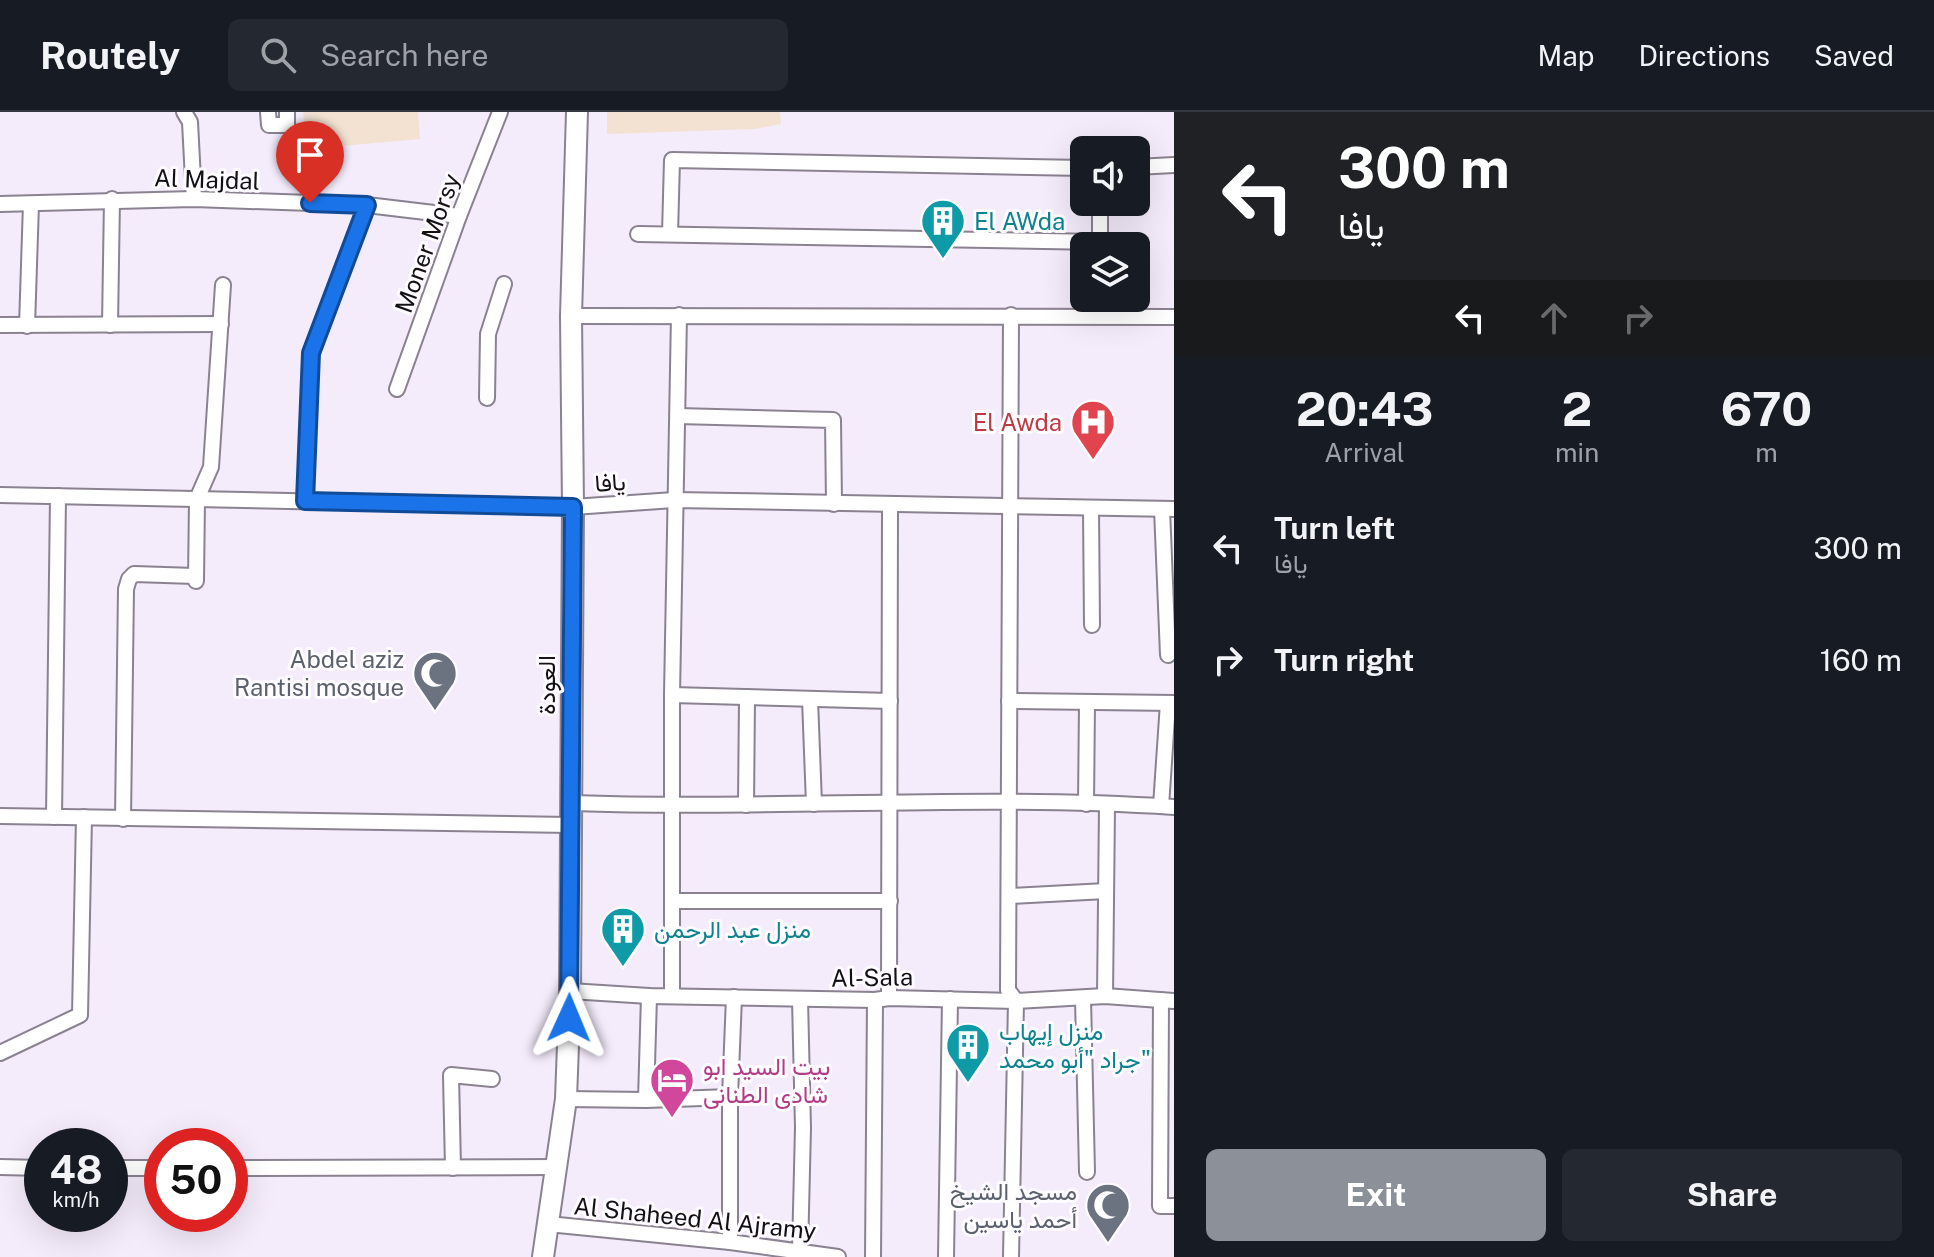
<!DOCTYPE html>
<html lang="en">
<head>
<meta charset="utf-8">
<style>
	:root { --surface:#171b24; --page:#242831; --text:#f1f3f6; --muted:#9ea1a6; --line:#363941; --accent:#8c9099 }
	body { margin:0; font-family:"Public Sans",Vazirmatn,sans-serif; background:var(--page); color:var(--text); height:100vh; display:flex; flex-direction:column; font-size:30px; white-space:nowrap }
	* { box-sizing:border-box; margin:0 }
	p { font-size:26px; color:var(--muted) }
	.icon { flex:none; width:44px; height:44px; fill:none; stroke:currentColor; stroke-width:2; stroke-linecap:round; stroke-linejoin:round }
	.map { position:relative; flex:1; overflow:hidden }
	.details { display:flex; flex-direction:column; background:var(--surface); width:760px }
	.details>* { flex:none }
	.top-card { background:#202124; color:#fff; overflow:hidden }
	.tools { position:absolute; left:1070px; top:24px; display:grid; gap:16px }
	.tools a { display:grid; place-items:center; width:80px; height:80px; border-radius:12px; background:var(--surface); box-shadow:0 8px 32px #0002; font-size:40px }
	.speed { position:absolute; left:24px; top:1016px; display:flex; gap:16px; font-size:40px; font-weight:700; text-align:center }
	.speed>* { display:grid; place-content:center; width:104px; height:104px; border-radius:50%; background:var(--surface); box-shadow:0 8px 32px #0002; line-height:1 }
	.speed small { font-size:20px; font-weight:400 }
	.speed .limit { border:12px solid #d22; background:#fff; color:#111 }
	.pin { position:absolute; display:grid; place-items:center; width:68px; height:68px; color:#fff; margin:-82px -34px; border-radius:50% 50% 50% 0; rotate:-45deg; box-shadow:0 0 8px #0007 }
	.pin .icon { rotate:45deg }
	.me { position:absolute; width:88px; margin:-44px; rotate:1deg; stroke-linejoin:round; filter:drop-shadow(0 0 6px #0008) }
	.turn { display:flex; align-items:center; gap:28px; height:168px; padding:0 32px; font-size:36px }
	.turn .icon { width:104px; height:104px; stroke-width:2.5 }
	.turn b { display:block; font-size:56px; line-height:68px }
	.lanes { display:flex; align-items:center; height:76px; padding:0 32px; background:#0003; justify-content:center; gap:40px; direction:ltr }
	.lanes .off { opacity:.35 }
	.eta { display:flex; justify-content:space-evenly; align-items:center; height:136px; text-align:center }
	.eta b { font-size:48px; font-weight:700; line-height:56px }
	.cta { display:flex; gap:16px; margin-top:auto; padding:16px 32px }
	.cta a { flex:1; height:92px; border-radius:12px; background:var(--accent); color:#fff; font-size:32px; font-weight:700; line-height:92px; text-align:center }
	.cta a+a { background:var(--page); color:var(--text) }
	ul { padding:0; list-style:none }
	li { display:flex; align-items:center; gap:24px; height:112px; padding:0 32px }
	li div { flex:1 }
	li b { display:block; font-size:30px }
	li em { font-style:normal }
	header { display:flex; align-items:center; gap:48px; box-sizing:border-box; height:112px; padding:0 40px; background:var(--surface); border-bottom:2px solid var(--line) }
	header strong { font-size:38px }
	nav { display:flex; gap:44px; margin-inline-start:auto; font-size:28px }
	.search { width:560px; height:72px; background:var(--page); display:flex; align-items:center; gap:20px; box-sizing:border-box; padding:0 28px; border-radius:12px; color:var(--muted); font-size:30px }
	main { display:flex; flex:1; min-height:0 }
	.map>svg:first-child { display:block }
</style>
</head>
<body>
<header>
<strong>Routely</strong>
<div class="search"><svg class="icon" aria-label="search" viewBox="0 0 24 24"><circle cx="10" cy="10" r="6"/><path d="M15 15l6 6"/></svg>Search here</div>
<nav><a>Map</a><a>Directions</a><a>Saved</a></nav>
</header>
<main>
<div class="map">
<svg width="1174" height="1145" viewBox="0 0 1174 1145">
	<rect width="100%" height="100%" fill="#f4ebfb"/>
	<!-- education -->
	<g fill="#f3e2d1">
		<path d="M 303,0 L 418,0 L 420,27 L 307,37 Z"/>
		<path d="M 607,0 L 780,0 L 781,12 L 754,17 L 607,22 Z"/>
	</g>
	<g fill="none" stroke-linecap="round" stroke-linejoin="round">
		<!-- street casing -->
		<g stroke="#8a8290" stroke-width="18">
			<g id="street">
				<path d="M 184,0 L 190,10 L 194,87"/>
				<path d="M 268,0 L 269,13 L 287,13 L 287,0"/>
				<path d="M 1136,55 L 1174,53"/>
				<path d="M 1100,90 L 1100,134"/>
				<path d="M 0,92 L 194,87 L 367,93 L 459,104"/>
				<path d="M 638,122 L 1100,130"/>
				<path d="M 670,122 L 672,48 L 1084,56"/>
				<path d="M 1101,186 L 1101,203"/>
				<path d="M 1011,203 L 1008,878 L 1016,889 L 1011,1145"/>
				<path d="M 571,204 L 1174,205"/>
				<path d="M 0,213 L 221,212"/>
				<path d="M 110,213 L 112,87"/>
				<path d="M 27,214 L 31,92"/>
				<path d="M 397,277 L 459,104 L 500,0"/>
				<path d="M 487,286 L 488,222 L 504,172"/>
				<path d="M 678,304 L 833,308 L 834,392"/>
				<path d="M 0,383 L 573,395 L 674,388 L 1174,397"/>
				<path d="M 305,389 L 311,241 L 367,93"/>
				<path d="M 1091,397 L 1092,513"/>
				<path d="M 1162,397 L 1168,543"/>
				<path d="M 196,469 L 197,387 L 211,355 L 223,173"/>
				<path d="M 672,583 L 890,589"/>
				<path d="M 810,587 L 814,692"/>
				<path d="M 1009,589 L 1174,591"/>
				<path d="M 572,691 C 772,698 973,682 1174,695"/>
				<path d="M 1086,692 L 1087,591"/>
				<path d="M 746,693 L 747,585"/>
				<path d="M 1161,694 L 1168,591"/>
				<path d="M 0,704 L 570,713"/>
				<path d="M 54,705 L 58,384"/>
				<path d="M 123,707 L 126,477 L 129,467 L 134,462 L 195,464"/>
				<path d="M 1010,784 L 1106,779"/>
				<path d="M 672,789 L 890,789"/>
				<path d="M 570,879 L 649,884 L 875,888 L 889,886 L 1016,889 L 1105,884 L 1174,889"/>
				<path d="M 672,884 L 672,583 L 679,203"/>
				<path d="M 1105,884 L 1107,694"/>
				<path d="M 889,886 L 890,393"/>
				<path d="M 1083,887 L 1087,1060"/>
				<path d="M 1161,888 L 1160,1094 L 1174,1094"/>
				<path d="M 0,941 L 80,903 L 84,705"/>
				<path d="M 566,987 L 646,988 L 730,985"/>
				<path d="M 646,988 L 649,884"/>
				<path d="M 0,1055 L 42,1056"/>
				<path d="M 110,1056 L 162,1056"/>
				<path d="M 230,1056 L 557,1055"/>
				<path d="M 453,1056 L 451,963 L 492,967"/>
				<path d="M 548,1112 L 730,1130 L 838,1145"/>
				<path d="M 730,1130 L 730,985 L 734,885"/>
				<path d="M 800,1139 L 803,1016 L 800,887"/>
				<path d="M 873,1145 L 875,888"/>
				<path d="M 946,1145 L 950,887"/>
			</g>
		</g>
		<!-- secondary casing -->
		<g stroke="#8a8290" stroke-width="24">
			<path id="secondary" d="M 543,1145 L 566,987 L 570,879 L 573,395 L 571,204 L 577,0"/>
		</g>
		<!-- street -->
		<use href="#street" stroke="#fff" stroke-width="14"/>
		<!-- secondary -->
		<use href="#secondary" stroke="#fff" stroke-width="20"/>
	</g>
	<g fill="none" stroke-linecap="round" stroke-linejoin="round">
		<!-- route casing -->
		<g stroke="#114b97" stroke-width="20">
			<path id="route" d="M 310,91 L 367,93 L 311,241 L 305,389 L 573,395 L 569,906"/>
		</g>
		<!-- route -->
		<use href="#route" stroke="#1a73e8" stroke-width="14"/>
	</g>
	<!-- icons -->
	<defs>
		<g id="building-pin" transform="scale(2.3)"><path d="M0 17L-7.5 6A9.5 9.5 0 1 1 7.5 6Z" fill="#0f9aa8" stroke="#fefcff"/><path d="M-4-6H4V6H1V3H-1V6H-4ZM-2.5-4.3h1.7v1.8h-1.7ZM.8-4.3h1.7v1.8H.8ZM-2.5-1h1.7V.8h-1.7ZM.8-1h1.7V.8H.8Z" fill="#fff"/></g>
		<g id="hospital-pin" transform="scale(2.3)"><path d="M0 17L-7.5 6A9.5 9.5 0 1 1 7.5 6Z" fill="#e0444e" stroke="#fefcff"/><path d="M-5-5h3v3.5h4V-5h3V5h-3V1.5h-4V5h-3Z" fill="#fff"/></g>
		<g id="mosque-pin" transform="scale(2.3)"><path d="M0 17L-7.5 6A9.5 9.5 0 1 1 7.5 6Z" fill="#6b7280" stroke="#fefcff"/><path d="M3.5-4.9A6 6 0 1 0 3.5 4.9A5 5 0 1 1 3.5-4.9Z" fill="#fff"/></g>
		<g id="hotel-pin" transform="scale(2.3)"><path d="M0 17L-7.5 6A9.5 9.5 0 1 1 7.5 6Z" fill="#d1479c" stroke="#fefcff"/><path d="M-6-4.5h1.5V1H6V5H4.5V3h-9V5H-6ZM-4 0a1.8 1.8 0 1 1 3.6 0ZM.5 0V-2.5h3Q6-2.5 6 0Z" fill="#fff"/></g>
	</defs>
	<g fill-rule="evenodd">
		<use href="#building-pin" x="943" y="109"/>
		<use href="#hospital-pin" x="1093" y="310"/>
		<use href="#mosque-pin" x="435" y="561"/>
		<use href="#building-pin" x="623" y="817"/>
		<use href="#building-pin" x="968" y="933"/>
		<use href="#hotel-pin" x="672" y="968"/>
		<use href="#mosque-pin" x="1108" y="1093"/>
	</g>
	<g text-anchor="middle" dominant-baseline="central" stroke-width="6" stroke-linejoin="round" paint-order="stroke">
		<!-- street labels -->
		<g font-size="24" fill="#131015" stroke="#fefcff">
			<text transform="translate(207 67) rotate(2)">Al Majdal</text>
			<text transform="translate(427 131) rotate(-70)">Moner Morsy</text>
			<text transform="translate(610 370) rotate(-4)">يافا</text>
			<text transform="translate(546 573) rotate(-90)">العودة</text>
			<text transform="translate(872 865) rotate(-1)">Al-Sala</text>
			<text transform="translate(695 1106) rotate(6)">Al Shaheed Al Ajramy</text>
		</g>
		<!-- culture labels -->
		<g font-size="24" fill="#0d838f" stroke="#fefcff" text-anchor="start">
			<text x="974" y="109">El AWda</text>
			<text x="654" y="817">منزل عبد الرحمن</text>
			<text x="999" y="919">منزل إيهاب<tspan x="999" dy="28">جراد "أبو محمد"</tspan></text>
		</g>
		<!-- health labels -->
		<g font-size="24" fill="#be3a42" stroke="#fefcff" text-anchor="end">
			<text x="1062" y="310">El Awda</text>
		</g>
		<!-- worship labels -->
		<g font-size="24" fill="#5b616d" stroke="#fefcff" text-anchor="end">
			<text x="404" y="547">Abdel aziz<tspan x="404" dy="28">Rantisi mosque</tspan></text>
			<text x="1077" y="1079">مسجد الشيخ<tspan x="1077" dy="28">أحمد ياسين</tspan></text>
		</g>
		<!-- hotel labels -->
		<g font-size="24" fill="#b23c85" stroke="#fefcff" text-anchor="start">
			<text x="703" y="954">بيت السيد ابو<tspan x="703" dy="28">شادى الطنانى</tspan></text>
		</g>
	</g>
</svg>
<div class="tools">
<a><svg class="icon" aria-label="sound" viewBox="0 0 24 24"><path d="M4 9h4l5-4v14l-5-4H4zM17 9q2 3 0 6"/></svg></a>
<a><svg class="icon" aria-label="layers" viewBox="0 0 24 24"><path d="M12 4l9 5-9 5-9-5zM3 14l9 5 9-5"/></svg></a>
</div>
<div class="speed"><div>48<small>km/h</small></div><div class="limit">50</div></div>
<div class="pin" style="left:310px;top:91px;background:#d93025"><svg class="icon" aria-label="arrive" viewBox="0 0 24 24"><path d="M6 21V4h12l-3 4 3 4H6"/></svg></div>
<svg class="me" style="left:569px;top:906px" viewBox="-20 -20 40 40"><path d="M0-17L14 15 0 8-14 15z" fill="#1a73e8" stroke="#fff" stroke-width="4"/></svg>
</div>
<section class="details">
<div class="top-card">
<div class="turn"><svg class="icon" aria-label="left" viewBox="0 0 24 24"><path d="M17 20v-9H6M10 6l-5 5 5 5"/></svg><div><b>300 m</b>يافا</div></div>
<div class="lanes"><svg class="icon" aria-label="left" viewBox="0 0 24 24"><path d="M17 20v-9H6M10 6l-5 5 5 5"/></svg><svg class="icon off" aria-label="ahead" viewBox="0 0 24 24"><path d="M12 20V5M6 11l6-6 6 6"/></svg><svg class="icon off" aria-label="right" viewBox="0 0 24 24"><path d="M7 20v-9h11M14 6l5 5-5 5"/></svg></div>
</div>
<div class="eta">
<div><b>20:43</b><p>Arrival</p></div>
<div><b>2</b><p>min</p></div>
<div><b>670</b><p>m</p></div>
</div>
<ul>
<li><svg class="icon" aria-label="left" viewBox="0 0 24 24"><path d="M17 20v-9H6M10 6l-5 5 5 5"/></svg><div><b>Turn left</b><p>يافا</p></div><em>300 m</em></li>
<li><svg class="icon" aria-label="right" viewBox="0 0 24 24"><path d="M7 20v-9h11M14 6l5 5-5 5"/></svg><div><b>Turn right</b></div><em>160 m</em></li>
</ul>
<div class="cta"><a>Exit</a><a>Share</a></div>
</section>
</main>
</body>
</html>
